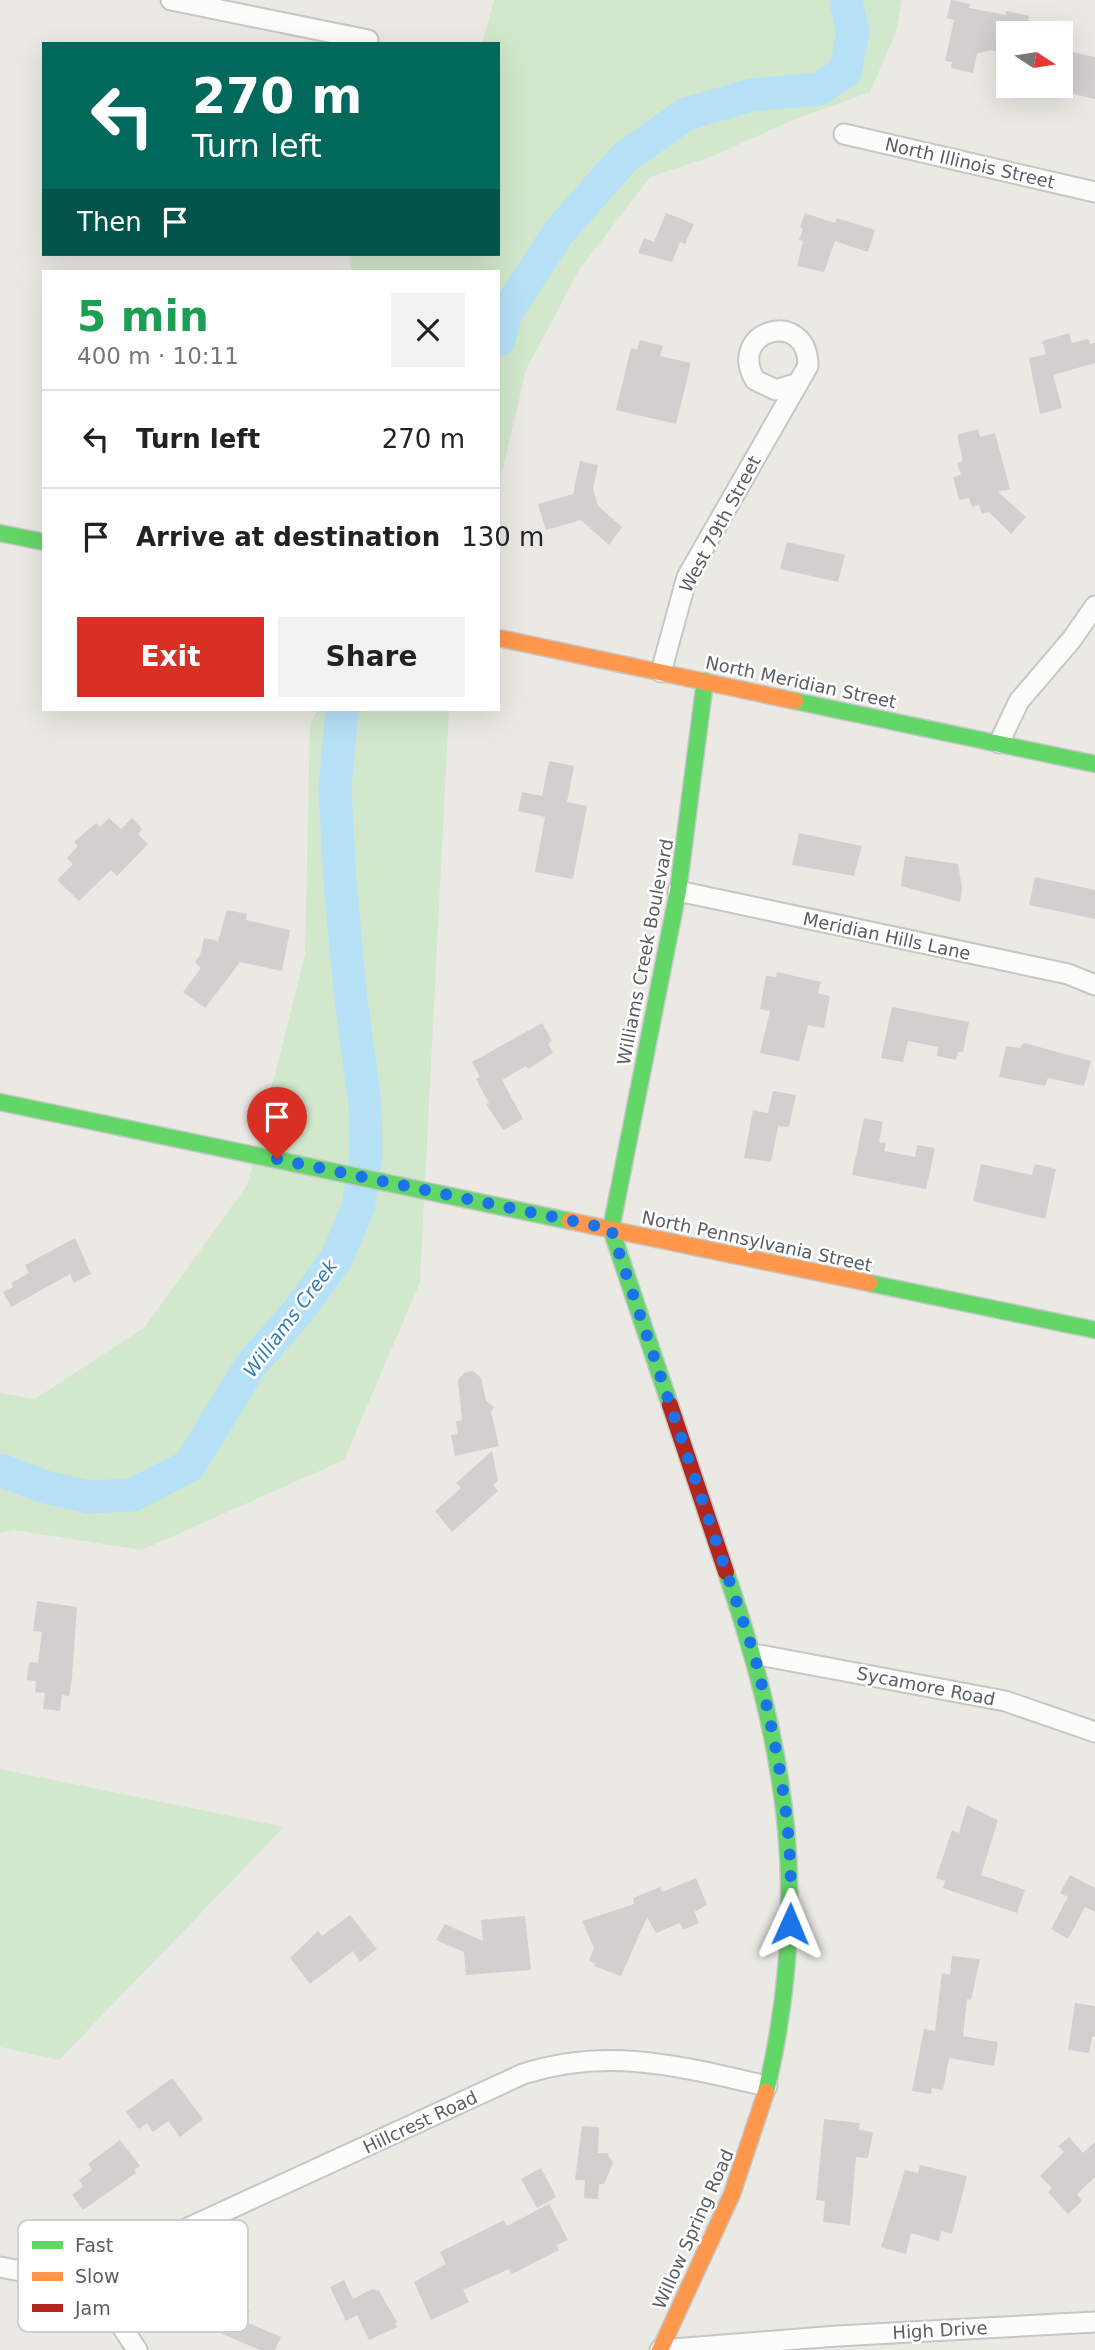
<!DOCTYPE html>
<html lang="en">
<head>
<meta charset="utf-8">
<style>
	:root { --surface:#fff; --page:#f2f2f2; --text:#222; --muted:#767676; --line:#e0e0e0; --accent:#d93025 }
	body { margin:0; font-family:"DejaVu Sans",sans-serif; background:var(--page); color:var(--text); height:100vh; display:flex; flex-direction:column; font-size:26px; white-space:nowrap }
	* { box-sizing:border-box; margin:0 }
	p { font-size:23px; color:var(--muted) }
	.icon { flex:none; width:38px; height:38px; fill:none; stroke:currentColor; stroke-width:2; stroke-linecap:round; stroke-linejoin:round }
	.map { position:relative; flex:1; overflow:hidden }
	.side { position:absolute; left:42px; top:270px; width:458px; height:441px; display:flex; flex-direction:column; background:var(--surface); border-radius:0px; box-shadow:0 7px 28px #0002 }
	.side>* { flex:none }
	.hud { position:absolute; left:42px; top:42px; width:458px; height:214px; border-radius:0px; box-shadow:0 7px 28px #0002; background:#00695c; color:#fff; overflow:hidden }
	.needle { width:46px; rotate:102deg }
	.fabs { position:absolute; left:996px; top:21px; display:grid; gap:14px }
	.fabs a { display:grid; place-items:center; width:77px; height:77px; border-radius:0px; background:var(--surface); box-shadow:0 7px 28px #0002; font-size:35px }
	.pin { position:absolute; display:grid; place-items:center; width:60px; height:60px; color:#fff; margin:-72px -30px; border-radius:50% 50% 50% 0; rotate:-45deg; box-shadow:0 0 7px #0007 }
	.pin .icon { rotate:45deg }
	.me { position:absolute; width:77px; margin:-38px; rotate:1deg; stroke-linejoin:round; filter:drop-shadow(0 0 5px #0008) }
	.turn { display:flex; align-items:center; gap:24px; height:147px; padding:0 35px; font-size:32px }
	.turn .icon { width:91px; height:91px; stroke-width:2.5 }
	.turn b { display:block; font-size:49px; line-height:60px }
	.then { display:flex; align-items:center; height:66px; padding:0 35px; background:#0003; gap:14px; font-size:26px }
	.round { display:grid; place-items:center; flex:none; width:74px; height:74px; border-radius:0px; background:var(--page) }
	.head { display:flex; align-items:center; justify-content:space-between; height:119px; padding:0 35px }
	h1 { font-size:42px; font-weight:700; line-height:52px; color:#1e9e55 }
	.action { display:flex; gap:14px; margin-top:auto; padding:14px 35px }
	.action a { flex:1; height:80px; border-radius:0px; background:var(--accent); color:#fff; font-size:28px; font-weight:700; line-height:80px; text-align:center }
	.action a+a { background:var(--page); color:var(--text) }
	ul { padding:0; list-style:none }
	li { display:flex; align-items:center; gap:21px; height:98px; padding:0 35px; border-top:2px solid var(--line) }
	li div { flex:1 }
	li b { display:block; font-size:26px }
	li em { font-style:normal }
	.map>svg:first-child { display:block }
</style>
</head>
<body>
<div class="map">
<svg width="1095" height="2350" viewBox="0 0 1095 2350">
	<rect width="100%" height="100%" fill="#eae9e4"/>
	<!-- green -->
	<g fill="#d2e8cd">
		<path d="M 494,0 L 902,0 L 896,32 L 870,92 L 793,120 L 713,156 L 650,177 L 579,270 L 526,370 L 499,485 L 499,271 L 351,271 L 349,254 L 499,254 L 499,44 L 482,44 Z"/>
		<path d="M 318,709 L 449,709 L 420,1282 L 344,1460 L 142,1550 L 14,1530 L 0,1533 L 0,1393 L 35,1399 L 145,1327 L 247,1185 L 305,954 L 310,724 Z"/>
		<path d="M 0,1769 L 284,1827 L 59,2060 L 0,2047 Z"/>
	</g>
	<g fill="none" stroke-linecap="round" stroke-linejoin="round">
		<!-- river -->
		<g stroke="#b6e1f7" stroke-width="33">
			<path d="M 499,340 L 505,315 L 558,233 L 625,157 L 686,114 L 751,95 L 819,89 L 845,72 L 853,33 L 846,0"/>
			<path d="M 0,1470 L 45,1487 L 89,1497 L 132,1495 L 189,1466 L 251,1365 L 299,1310 L 336,1259 L 358,1208 L 366,1156 L 365,1105 L 350,991 L 340,882 L 335,789 L 342,709"/>
		</g>
	</g>
	<!-- building -->
	<g fill="#d2d0ce">
		<path d="M 951,0 L 970,4 L 969,8 L 1006,15 L 1006,11 L 1029,16 L 1025,33 L 1008,33 L 1008,54 L 990,50 L 977,54 L 973,73 L 951,68 L 952,62 L 945,61 L 954,20 L 947,18 Z"/>
		<path d="M 1067,51 L 1095,57 L 1095,99 L 1065,92 L 1071,67 L 1064,65 Z"/>
		<path d="M 666,213 L 694,224 L 685,244 L 680,242 L 672,262 L 638,253 L 644,238 L 654,242 Z"/>
		<path d="M 805,213 L 835,223 L 837,218 L 875,230 L 868,252 L 835,241 L 824,272 L 797,266 L 803,241 L 799,240 L 803,229 L 800,227 Z"/>
		<path d="M 1069,333 L 1072,343 L 1088,339 L 1090,344 L 1095,343 L 1095,363 L 1053,375 L 1062,408 L 1040,414 L 1029,358 L 1046,354 L 1042,341 Z"/>
		<path d="M 640,340 L 663,346 L 660,356 L 691,363 L 676,424 L 616,410 L 631,348 L 637,350 Z"/>
		<path d="M 978,429 L 980,437 L 995,433 L 1010,489 L 998,492 L 1026,517 L 1011,534 L 989,512 L 982,514 L 979,505 L 972,507 L 969,498 L 959,500 L 953,477 L 961,475 L 957,463 L 963,461 L 957,435 Z"/>
		<path d="M 580,461 L 598,465 L 593,489 L 598,506 L 622,527 L 609,545 L 581,520 L 546,530 L 538,504 L 573,494 Z"/>
		<path d="M 787,542 L 845,555 L 838,582 L 780,569 Z"/>
		<path d="M 549,761 L 574,766 L 567,802 L 587,806 L 573,879 L 535,872 L 545,817 L 518,811 L 522,792 L 542,796 Z"/>
		<path d="M 109,818 L 121,829 L 132,818 L 142,829 L 138,834 L 148,844 L 117,876 L 111,870 L 79,901 L 57,880 L 73,864 L 67,858 L 78,846 L 74,842 L 96,823 L 100,827 Z"/>
		<path d="M 799,833 L 862,846 L 854,876 L 792,865 Z"/>
		<path d="M 905,856 L 958,864 L 962,888 L 960,902 L 901,886 Z"/>
		<path d="M 1035,877 L 1095,890 L 1095,919 L 1029,905 Z"/>
		<path d="M 227,910 L 247,914 L 246,920 L 290,930 L 282,971 L 240,962 L 205,1008 L 183,992 L 201,968 L 195,962 L 200,955 L 204,938 L 218,941 Z"/>
		<path d="M 777,972 L 821,982 L 818,993 L 830,996 L 824,1028 L 808,1025 L 799,1061 L 760,1053 L 770,1011 L 760,1009 L 766,976 L 776,977 Z"/>
		<path d="M 892,1007 L 969,1022 L 963,1052 L 958,1052 L 956,1060 L 937,1056 L 938,1047 L 908,1041 L 903,1062 L 881,1058 Z"/>
		<path d="M 542,1023 L 552,1041 L 548,1044 L 553,1053 L 528,1069 L 526,1066 L 502,1080 L 523,1119 L 503,1130 L 486,1104 L 489,1103 L 476,1079 L 480,1077 L 472,1062 Z"/>
		<path d="M 1024,1043 L 1091,1061 L 1084,1086 L 1048,1078 L 1045,1086 L 999,1077 L 1006,1046 L 1020,1048 Z"/>
		<path d="M 773,1091 L 796,1095 L 789,1127 L 778,1126 L 771,1162 L 744,1158 L 753,1110 L 768,1113 Z"/>
		<path d="M 864,1118 L 883,1122 L 879,1142 L 886,1143 L 884,1151 L 915,1157 L 917,1145 L 935,1148 L 926,1189 L 852,1175 Z"/>
		<path d="M 981,1164 L 1032,1175 L 1035,1164 L 1056,1169 L 1045,1219 L 973,1201 Z"/>
		<path d="M 75,1238 L 91,1274 L 74,1283 L 70,1274 L 11,1307 L 3,1292 L 13,1287 L 11,1283 L 29,1273 L 25,1265 Z"/>
		<path d="M 473,1371 L 481,1378 L 486,1401 L 494,1407 L 491,1412 L 499,1446 L 455,1456 L 451,1435 L 458,1434 L 456,1421 L 462,1420 L 458,1380 L 464,1373 Z"/>
		<path d="M 492,1451 L 498,1481 L 493,1485 L 498,1491 L 452,1532 L 435,1511 L 461,1488 L 456,1483 Z"/>
		<path d="M 37,1601 L 77,1607 L 72,1678 L 69,1696 L 62,1695 L 60,1711 L 43,1709 L 45,1693 L 35,1692 L 36,1681 L 27,1680 L 29,1662 L 38,1663 L 42,1632 L 33,1631 Z"/>
		<path d="M 967,1805 L 998,1820 L 981,1875 L 1025,1890 L 1017,1913 L 943,1888 L 945,1881 L 936,1878 L 952,1830 L 959,1833 Z"/>
		<path d="M 1070,1875 L 1095,1888 L 1095,1912 L 1085,1907 L 1068,1939 L 1051,1929 L 1068,1897 L 1060,1893 Z"/>
		<path d="M 696,1878 L 707,1905 L 694,1912 L 699,1923 L 683,1930 L 680,1923 L 656,1933 L 647,1917 L 621,1976 L 594,1966 L 595,1963 L 589,1961 L 594,1948 L 582,1921 L 634,1904 L 633,1898 L 660,1887 L 662,1892 Z"/>
		<path d="M 350,1915 L 377,1949 L 360,1962 L 353,1951 L 310,1984 L 290,1958 L 318,1931 L 322,1936 Z"/>
		<path d="M 525,1916 L 531,1970 L 466,1975 L 464,1952 L 436,1940 L 445,1924 L 483,1941 L 481,1920 Z"/>
		<path d="M 952,1956 L 980,1959 L 971,2000 L 967,1999 L 963,2036 L 998,2042 L 994,2066 L 949,2058 L 943,2090 L 932,2088 L 931,2094 L 912,2091 L 924,2029 L 935,2031 L 942,1973 L 950,1975 Z"/>
		<path d="M 1075,2003 L 1095,2006 L 1095,2037 L 1092,2036 L 1089,2053 L 1068,2050 Z"/>
		<path d="M 172,2078 L 203,2119 L 180,2137 L 168,2121 L 153,2132 L 147,2123 L 139,2129 L 126,2112 Z"/>
		<path d="M 824,2119 L 860,2123 L 859,2130 L 873,2132 L 868,2158 L 856,2157 L 850,2225 L 823,2222 L 825,2201 L 816,2200 Z"/>
		<path d="M 582,2126 L 599,2127 L 598,2153 L 607,2153 L 613,2163 L 604,2184 L 599,2184 L 598,2199 L 584,2198 L 585,2180 L 575,2180 Z"/>
		<path d="M 1069,2137 L 1083,2153 L 1095,2142 L 1095,2177 L 1077,2194 L 1082,2201 L 1068,2214 L 1048,2192 L 1052,2188 L 1040,2176 L 1064,2152 L 1058,2146 Z"/>
		<path d="M 120,2140 L 140,2166 L 134,2170 L 136,2173 L 83,2210 L 72,2195 L 83,2186 L 79,2180 L 92,2170 L 88,2164 Z"/>
		<path d="M 920,2165 L 967,2176 L 952,2234 L 941,2231 L 939,2241 L 911,2233 L 906,2254 L 881,2247 L 905,2170 L 918,2173 Z"/>
		<path d="M 541,2168 L 556,2197 L 537,2208 L 521,2179 Z"/>
		<path d="M 549,2204 L 568,2240 L 556,2245 L 559,2250 L 512,2274 L 509,2269 L 463,2290 L 469,2302 L 431,2320 L 414,2282 L 446,2264 L 440,2252 L 504,2220 L 507,2226 Z"/>
		<path d="M 344,2280 L 353,2299 L 372,2289 L 379,2291 L 397,2322 L 395,2323 L 397,2327 L 369,2340 L 357,2315 L 346,2321 L 330,2287 Z"/>
		<path d="M 233,2304 L 250,2311 L 246,2322 L 281,2337 L 275,2350 L 260,2350 L 220,2333 Z"/>
	</g>
	<g fill="none" stroke-linecap="round" stroke-linejoin="round">
		<!-- street casing -->
		<g stroke="#c6c6c5" stroke-width="23">
			<g id="street">
				<path d="M 171,0 L 368,40"/>
				<path d="M 844,134 L 1095,192"/>
				<path d="M 661,672 L 687,577 L 808,366 C 808,307 726,330 755,380 L 776,390 L 798,383"/>
				<path d="M 999,743 L 1019,701 L 1072,639 L 1095,606"/>
				<path d="M 678,891 L 1068,974 L 1095,985"/>
				<path d="M 754,1654 L 1005,1701 L 1095,1732"/>
				<path d="M 0,2267 L 101,2286"/>
				<path d="M 101,2286 L 106,2276 L 125,2257 L 523,2074 C 609,2046 682,2067 767,2086"/>
				<path d="M 101,2286 L 112,2311 L 137,2350"/>
				<path d="M 660,2350 L 837,2336 L 1095,2322"/>
			</g>
		</g>
		<!-- fast casing -->
		<g stroke="#c6c7c6" stroke-width="19">
			<g id="fast">
				<path d="M 0,533 L 44,542"/>
				<path d="M 795,701 L 1095,764"/>
				<path d="M 0,1102 L 570,1221"/>
				<path d="M 869,1283 L 1095,1330"/>
				<path d="M 670,1405 L 611,1229 L 678,891 L 705,681"/>
				<path d="M 726,1572 C 788,1754 811,1902 766,2092"/>
			</g>
		</g>
		<!-- slow casing -->
		<g stroke="#c6c7c6" stroke-width="19">
			<g id="slow">
				<path d="M 499,638 L 795,701"/>
				<path d="M 570,1221 L 869,1283"/>
				<path d="M 660,2350 L 732,2194 L 766,2092"/>
			</g>
		</g>
		<!-- jam casing -->
		<g stroke="#c6c7c6" stroke-width="19">
			<path id="jam" d="M 670,1405 L 726,1572"/>
		</g>
		<!-- street -->
		<use href="#street" stroke="#fcfcfb" stroke-width="19"/>
		<!-- fast -->
		<use href="#fast" stroke="#63d668" stroke-width="16"/>
		<!-- slow -->
		<use href="#slow" stroke="#ff974d" stroke-width="16"/>
		<!-- jam -->
		<use href="#jam" stroke="#b3261e" stroke-width="16"/>
	</g>
	<g fill="none" stroke-linecap="round" stroke-linejoin="round">
		<!-- route -->
		<path stroke="#1a73e8" stroke-width="12" stroke-dasharray="0 21.6" d="M 277,1159 L 611,1229 L 754,1654 C 777,1744 795,1831 790,1924"/>
	</g>
	<g text-anchor="middle" dominant-baseline="central" stroke-width="5" stroke-linejoin="round" paint-order="stroke">
		<!-- street labels -->
		<g font-size="18" fill="#595e63" stroke="#fff">
			<text transform="translate(970 163) rotate(13)">North Illinois Street</text>
			<text transform="translate(720 524) rotate(-62)">West 79th Street</text>
			<text transform="translate(801 682) rotate(12)">North Meridian Street</text>
			<text transform="translate(887 936) rotate(12)">Meridian Hills Lane</text>
			<text transform="translate(645 952) rotate(-79)">Williams Creek Boulevard</text>
			<text transform="translate(757 1241) rotate(12)">North Pennsylvania Street</text>
			<text transform="translate(926 1686) rotate(11)">Sycamore Road</text>
			<text transform="translate(420 2122) rotate(-25)">Hillcrest Road</text>
			<text transform="translate(693 2229) rotate(-66)">Willow Spring Road</text>
			<text transform="translate(940 2330) rotate(-3)">High Drive</text>
		</g>
		<!-- water labels -->
		<g font-size="19" font-style="italic" fill="#317bb1" stroke="#fff">
			<text transform="translate(290 1318) rotate(-53)">Williams Creek</text>
		</g>
	</g>
	<!-- legend -->
	<rect x="18" y="2220" width="230" height="112" rx="10" fill="#fff" stroke="#cdcfd0" stroke-width="2"/>
	<rect x="32" y="2241" width="31" height="8" fill="#63d668"/>
	<rect x="32" y="2272" width="31" height="9" fill="#ff974d"/>
	<rect x="32" y="2304" width="31" height="8" fill="#b3261e"/>
	<g font-size="19" fill="#595e63">
		<text x="75" y="2252">Fast</text>
		<text x="75" y="2283">Slow</text>
		<text x="75" y="2315">Jam</text>
	</g>
</svg>
<div class="fabs">
<a><svg class="needle" viewBox="-14 -14 28 28"><path d="M0-13l5 13h-10z" fill="#e53935"/><path d="M0 13l5-13h-10z" fill="#767676"/></svg></a>
</div>
<div class="pin" style="left:277px;top:1159px;background:#d93025"><svg class="icon" aria-label="arrive" viewBox="0 0 24 24"><path d="M6 21V4h12l-3 4 3 4H6"/></svg></div>
<svg class="me" style="left:790px;top:1924px" viewBox="-20 -20 40 40"><path d="M0-17L14 15 0 8-14 15z" fill="#1a73e8" stroke="#fff" stroke-width="4"/></svg>
<div class="hud">
<div class="turn"><svg class="icon" aria-label="left" viewBox="0 0 24 24"><path d="M17 20v-9H6M10 6l-5 5 5 5"/></svg><div><b>270 m</b>Turn left</div></div>
<div class="then">Then<svg class="icon" aria-label="arrive" viewBox="0 0 24 24"><path d="M6 21V4h12l-3 4 3 4H6"/></svg></div>
</div>
<section class="side">
<div class="head"><div><h1>5 min</h1><p>400 m · 10:11</p></div><a class="round"><svg class="icon" aria-label="close" viewBox="0 0 24 24"><path d="M6 6l12 12M18 6L6 18"/></svg></a></div>
<ul>
<li><svg class="icon" aria-label="left" viewBox="0 0 24 24"><path d="M17 20v-9H6M10 6l-5 5 5 5"/></svg><div><b>Turn left</b></div><em>270 m</em></li>
<li><svg class="icon" aria-label="arrive" viewBox="0 0 24 24"><path d="M6 21V4h12l-3 4 3 4H6"/></svg><div><b>Arrive at destination</b></div><em>130 m</em></li>
</ul>
<div class="action"><a>Exit</a><a>Share</a></div>
</section>
</div>
</body>
</html>
